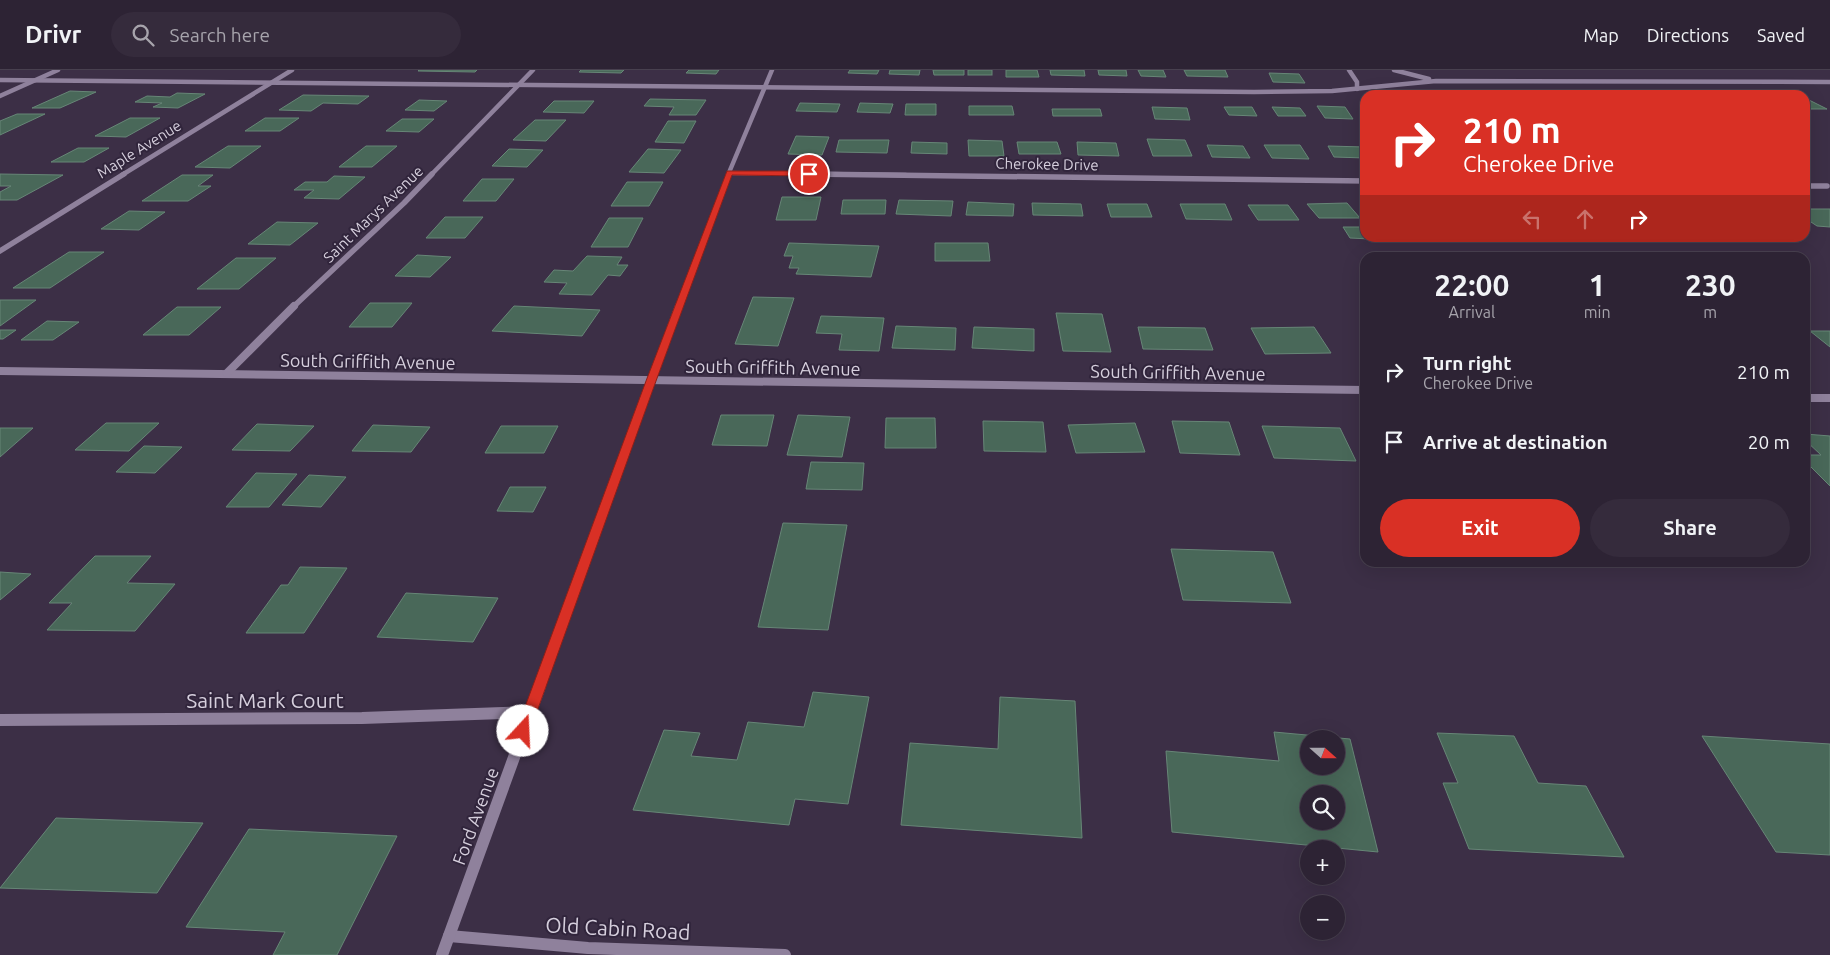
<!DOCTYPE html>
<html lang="en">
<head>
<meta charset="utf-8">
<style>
	:root { --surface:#2d2334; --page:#352b3c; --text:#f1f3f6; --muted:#a7a4ac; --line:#48404f; --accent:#d93025 }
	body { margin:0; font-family:Ubuntu,sans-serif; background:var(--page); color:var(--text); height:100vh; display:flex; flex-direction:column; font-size:19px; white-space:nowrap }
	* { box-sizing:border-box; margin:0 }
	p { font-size:16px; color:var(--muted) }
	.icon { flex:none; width:28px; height:28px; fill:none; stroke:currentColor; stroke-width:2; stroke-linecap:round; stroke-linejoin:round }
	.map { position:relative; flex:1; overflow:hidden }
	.panel { position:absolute; left:1360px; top:182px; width:450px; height:315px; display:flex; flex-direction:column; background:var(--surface); border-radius:15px; box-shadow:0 5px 20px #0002,0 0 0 1px var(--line) }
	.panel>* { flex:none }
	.banner { position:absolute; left:1360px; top:20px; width:450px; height:152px; border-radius:15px; box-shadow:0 5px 20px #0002,0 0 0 1px var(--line); background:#d93025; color:#fff; overflow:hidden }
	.needle { width:32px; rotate:111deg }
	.controls { position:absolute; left:1300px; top:660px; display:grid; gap:10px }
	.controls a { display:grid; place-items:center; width:45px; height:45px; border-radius:50%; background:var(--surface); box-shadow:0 5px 20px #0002,0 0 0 1px var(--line); font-size:25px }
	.pin { position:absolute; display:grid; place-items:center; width:42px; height:42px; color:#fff; margin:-21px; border:2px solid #fff; border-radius:50%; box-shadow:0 1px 5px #0007 }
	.me { position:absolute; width:55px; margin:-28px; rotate:20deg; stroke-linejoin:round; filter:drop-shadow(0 0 4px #0008) }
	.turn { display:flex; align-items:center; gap:18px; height:105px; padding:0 20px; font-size:22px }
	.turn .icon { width:65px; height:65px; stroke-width:2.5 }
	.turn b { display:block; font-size:35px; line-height:42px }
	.lanes { display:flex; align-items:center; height:48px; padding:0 20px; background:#0003; justify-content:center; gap:25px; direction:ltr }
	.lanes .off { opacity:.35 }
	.eta { display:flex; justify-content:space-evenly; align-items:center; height:85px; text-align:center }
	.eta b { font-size:30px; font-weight:700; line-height:35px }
	.cta { display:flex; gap:10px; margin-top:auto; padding:10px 20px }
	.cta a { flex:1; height:58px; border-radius:30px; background:var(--accent); color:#fff; font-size:20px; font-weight:700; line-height:58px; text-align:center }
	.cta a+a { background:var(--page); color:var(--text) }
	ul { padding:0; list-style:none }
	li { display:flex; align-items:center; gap:15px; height:70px; padding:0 20px }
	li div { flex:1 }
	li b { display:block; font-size:19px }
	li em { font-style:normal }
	header { display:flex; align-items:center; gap:30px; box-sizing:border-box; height:70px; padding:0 25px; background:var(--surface); border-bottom:1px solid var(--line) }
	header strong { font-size:24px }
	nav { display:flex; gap:28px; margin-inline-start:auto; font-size:18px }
	.search { width:350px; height:45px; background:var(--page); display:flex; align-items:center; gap:12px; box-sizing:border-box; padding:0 18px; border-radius:28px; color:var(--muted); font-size:19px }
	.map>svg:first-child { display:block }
</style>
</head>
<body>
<header>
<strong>Drivr</strong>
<div class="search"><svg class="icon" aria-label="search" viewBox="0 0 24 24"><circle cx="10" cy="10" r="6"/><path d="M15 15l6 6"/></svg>Search here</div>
<nav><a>Map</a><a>Directions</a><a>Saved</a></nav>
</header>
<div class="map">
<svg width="1830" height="885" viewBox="0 0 1830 885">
	<rect width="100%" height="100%" fill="#3c2f46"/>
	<!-- building -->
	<g fill="#496859" stroke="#678677" fill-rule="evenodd">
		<path d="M 419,0 L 477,0 L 475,2 L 418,1 Z"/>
		<path d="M 581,0 L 624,0 L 621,3 L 579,2 Z"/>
		<path d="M 689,0 L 719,0 L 716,4 L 686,3 Z"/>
		<path d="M 850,0 L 879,0 L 877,4 L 848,3 Z"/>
		<path d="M 890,0 L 920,0 L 919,5 L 889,4 Z"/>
		<path d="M 933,0 L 964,0 L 964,5 L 934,5 Z"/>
		<rect x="968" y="0" width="24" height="5"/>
		<path d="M 1006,0 L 1037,0 L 1039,7 L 1006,7 Z"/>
		<path d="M 1050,0 L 1084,0 L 1085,6 L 1051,5 Z"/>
		<path d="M 1098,0 L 1126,0 L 1127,6 L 1099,5 Z"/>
		<path d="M 1138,0 L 1163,0 L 1166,7 L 1141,6 Z"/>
		<path d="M 1184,0 L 1225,0 L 1228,7 L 1187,6 Z"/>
		<path d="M 1269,3 L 1299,4 L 1305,13 L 1273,12 Z"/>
		<path d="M 70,21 L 96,22 L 60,38 L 32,38 Z"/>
		<path d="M 1603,22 L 1634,22 L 1638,25 L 1608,25 Z"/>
		<path d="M 177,23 L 205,24 L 178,38 L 153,37 L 162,33 L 135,32 L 147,26 L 170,27 Z"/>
		<path d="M 303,25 L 369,26 L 358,34 L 323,33 L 311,41 L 279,40 Z"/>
		<path d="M 1805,28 L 1827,39 L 1805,39 Z"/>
		<path d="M 650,29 L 706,30 L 696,45 L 669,45 L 674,37 L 644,36 Z"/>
		<path d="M 419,30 L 447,31 L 434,41 L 405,40 Z"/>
		<path d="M 554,31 L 594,31 L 584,43 L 543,42 Z"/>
		<path d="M 800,33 L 840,34 L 837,42 L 796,41 Z"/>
		<path d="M 860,33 L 893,34 L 890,43 L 857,42 Z"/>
		<path d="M 906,34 L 936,34 L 936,45 L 905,45 Z"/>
		<path d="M 969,36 L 1012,36 L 1014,45 L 969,45 Z"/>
		<path d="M 1317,36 L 1345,37 L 1353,49 L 1325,48 Z"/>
		<path d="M 1152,37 L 1187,38 L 1190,50 L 1155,49 Z"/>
		<path d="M 1224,37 L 1252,37 L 1257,46 L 1229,45 Z"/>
		<path d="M 1272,37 L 1300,38 L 1306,46 L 1278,46 Z"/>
		<path d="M 1052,39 L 1100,39 L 1102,46 L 1053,46 Z"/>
		<path d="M 17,44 L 45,44 L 0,65 L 0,51 Z"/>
		<path d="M 130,48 L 160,48 L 126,67 L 95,66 Z"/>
		<path d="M 265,48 L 299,48 L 280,61 L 245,61 Z"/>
		<path d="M 402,49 L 434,49 L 419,62 L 386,61 Z"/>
		<path d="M 535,50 L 566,50 L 546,71 L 513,70 Z"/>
		<path d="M 668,51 L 696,51 L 684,73 L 655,72 Z"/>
		<path d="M 796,66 L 829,67 L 822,85 L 788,84 Z"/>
		<path d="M 1147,69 L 1185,70 L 1192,86 L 1153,86 Z"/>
		<path d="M 839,70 L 889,70 L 887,83 L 836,82 Z"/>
		<path d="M 968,70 L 1002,71 L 1004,86 L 969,86 Z"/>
		<path d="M 912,72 L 947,73 L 947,84 L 911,83 Z"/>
		<path d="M 1017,72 L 1057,72 L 1061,84 L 1019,84 Z"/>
		<path d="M 1077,72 L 1116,73 L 1119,86 L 1078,85 Z"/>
		<path d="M 1207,75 L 1243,76 L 1250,88 L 1212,87 Z"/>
		<path d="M 1264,75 L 1300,75 L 1309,89 L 1272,88 Z"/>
		<path d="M 228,76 L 261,76 L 230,98 L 195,97 Z"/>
		<path d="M 366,76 L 397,76 L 372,97 L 339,97 Z"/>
		<path d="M 1328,76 L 1365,77 L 1365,88 L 1334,87 Z"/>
		<path d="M 78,78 L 109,78 L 84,92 L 51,92 Z"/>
		<path d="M 509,79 L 543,80 L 527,97 L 492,96 Z"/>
		<path d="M 648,79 L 681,80 L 664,103 L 629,102 Z"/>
		<path d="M 0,104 L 63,105 L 17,130 L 0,130 L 0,122 L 11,116 L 0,116 Z"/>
		<path d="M 182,105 L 213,105 L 198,116 L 211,116 L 188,131 L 142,131 Z"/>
		<path d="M 334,106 L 365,107 L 339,129 L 304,128 L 314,120 L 294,120 L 305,112 L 327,112 Z"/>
		<path d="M 482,109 L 514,109 L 496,131 L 463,131 Z"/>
		<path d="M 627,112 L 663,112 L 649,136 L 611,136 Z"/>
		<path d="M 782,127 L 821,127 L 816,150 L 776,150 Z"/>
		<path d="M 843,130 L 886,130 L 885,144 L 841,144 Z"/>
		<path d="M 899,130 L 953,131 L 951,146 L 896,144 Z"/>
		<path d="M 968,132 L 1014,134 L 1013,146 L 966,145 Z"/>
		<path d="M 1032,133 L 1081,134 L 1083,146 L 1033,145 Z"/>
		<path d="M 1347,133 L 1360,148 L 1319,148 L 1307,134 Z"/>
		<path d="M 1107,134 L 1147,134 L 1152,147 L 1111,147 Z"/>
		<path d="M 1180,134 L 1225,134 L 1232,150 L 1186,149 Z"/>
		<path d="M 1248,135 L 1288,135 L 1299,150 L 1258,150 Z"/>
		<path d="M 1805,139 L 1830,139 L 1830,157 L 1817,156 L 1805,148 Z"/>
		<path d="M 129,141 L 165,142 L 139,160 L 101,159 Z"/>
		<path d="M 445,147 L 483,147 L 465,168 L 426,168 Z"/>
		<path d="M 609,148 L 643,148 L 628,177 L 591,177 Z"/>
		<path d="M 277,152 L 318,153 L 290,175 L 248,174 Z"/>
		<path d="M 1343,157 L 1365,157 L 1365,168 L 1388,168 L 1390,170 L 1350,168 Z"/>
		<path d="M 789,173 L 879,176 L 871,207 L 796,204 L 799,198 L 789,198 L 793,186 L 784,186 Z"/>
		<path d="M 935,173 L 988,173 L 990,191 L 935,191 Z"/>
		<path d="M 69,182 L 104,182 L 50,218 L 13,218 Z"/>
		<path d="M 417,185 L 451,187 L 430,207 L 395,206 Z"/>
		<path d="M 587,186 L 622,187 L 617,195 L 628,195 L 620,206 L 608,205 L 592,225 L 559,224 L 567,213 L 544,212 L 554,200 L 573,201 Z"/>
		<path d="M 236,188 L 276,188 L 239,219 L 197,219 Z"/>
		<path d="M 753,227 L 794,228 L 778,276 L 735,274 Z"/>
		<path d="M 0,230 L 36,230 L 0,256 Z"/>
		<path d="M 370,233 L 412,233 L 392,257 L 349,257 Z"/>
		<path d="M 514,236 L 600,240 L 582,266 L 492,261 Z"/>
		<path d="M 177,237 L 221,237 L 189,265 L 143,265 Z"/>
		<path d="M 1056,243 L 1102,244 L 1111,282 L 1063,281 Z"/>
		<path d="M 821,246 L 884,248 L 879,281 L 839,280 L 842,264 L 816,263 Z"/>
		<path d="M 47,251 L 79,252 L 53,270 L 21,270 Z"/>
		<path d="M 896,256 L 956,258 L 955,280 L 892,278 Z"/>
		<path d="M 974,257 L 1034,259 L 1034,281 L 972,278 Z"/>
		<path d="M 1138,257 L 1205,258 L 1213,280 L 1143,279 Z"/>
		<path d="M 1314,257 L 1331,283 L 1265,284 L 1251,258 Z"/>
		<path d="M 0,260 L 16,260 L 3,269 L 0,269 Z"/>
		<path d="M 1810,261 L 1830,261 L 1830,277 Z"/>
		<path d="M 721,345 L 774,345 L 767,376 L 712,375 Z"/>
		<path d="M 798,345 L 850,347 L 842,387 L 787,385 Z"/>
		<path d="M 886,348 L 935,348 L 936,378 L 885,378 Z"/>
		<path d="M 983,351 L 1043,352 L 1046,382 L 984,381 Z"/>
		<path d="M 1172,351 L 1229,352 L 1240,385 L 1180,383 Z"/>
		<path d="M 106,353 L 159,353 L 129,381 L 75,380 Z"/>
		<path d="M 1135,353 L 1145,382 L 1076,383 L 1068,355 Z"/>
		<path d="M 257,354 L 314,356 L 290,381 L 232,380 Z"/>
		<path d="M 373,355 L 430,357 L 411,382 L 352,381 Z"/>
		<path d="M 501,356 L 558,356 L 544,383 L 485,383 Z"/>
		<path d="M 1262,356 L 1340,358 L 1356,391 L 1274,388 Z"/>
		<path d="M 0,358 L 33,358 L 0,387 Z"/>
		<path d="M 1805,364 L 1830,366 L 1830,416 L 1805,391 L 1805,385 L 1821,385 L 1805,370 Z"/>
		<path d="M 144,376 L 182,377 L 155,403 L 116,402 Z"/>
		<path d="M 811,392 L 864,393 L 862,420 L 806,419 Z"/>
		<path d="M 256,403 L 297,404 L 269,437 L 226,437 Z"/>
		<path d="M 309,405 L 346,407 L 321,437 L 282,435 Z"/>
		<path d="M 510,417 L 546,417 L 533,442 L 497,441 Z"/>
		<path d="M 783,453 L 847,455 L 828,560 L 758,557 Z"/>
		<path d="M 1171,479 L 1273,482 L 1291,533 L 1183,530 Z"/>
		<path d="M 95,486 L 151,486 L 127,513 L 175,514 L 135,561 L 47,560 L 72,533 L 49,533 Z"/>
		<path d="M 300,497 L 347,498 L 304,563 L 246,563 L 281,515 L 288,515 Z"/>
		<path d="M 0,502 L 31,504 L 0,530 Z"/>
		<path d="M 406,523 L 498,528 L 473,572 L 377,567 Z"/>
		<path d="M 813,622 L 869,627 L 848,734 L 795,729 L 789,755 L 633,740 L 664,660 L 700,663 L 691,686 L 737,690 L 748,652 L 804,657 Z"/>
		<path d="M 1000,627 L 1075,631 L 1082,768 L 901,755 L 910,673 L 998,679 Z"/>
		<path d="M 1274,662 L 1350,669 L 1378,782 L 1172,762 L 1166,681 L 1279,691 ZM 1309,669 L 1336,669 L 1336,696 L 1309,696 ZM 1309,724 L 1336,724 L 1336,751 L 1309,751 Z"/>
		<path d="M 1437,663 L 1514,666 L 1538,713 L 1586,716 L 1624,787 L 1469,779 L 1443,713 L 1458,713 Z"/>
		<path d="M 1702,666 L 1830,674 L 1830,785 L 1776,782 Z"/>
		<path d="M 56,748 L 203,753 L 157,823 L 0,818 Z"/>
		<path d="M 249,759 L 397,766 L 337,885 L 273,885 L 285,862 L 186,857 Z"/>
	</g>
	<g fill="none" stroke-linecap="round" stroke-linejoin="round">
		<!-- minor-far4 -->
		<g stroke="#8f819c" stroke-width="4.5">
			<path d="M 1349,0 L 1357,12 L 1357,19"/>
			<path d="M 1394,0 L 1429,9"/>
			<path d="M 0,10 L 1254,22 L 1332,21 L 1436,11 L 1830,12"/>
			<path d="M 0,26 L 58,0"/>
			<path d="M 729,103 L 906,105"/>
			<path d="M 122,105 L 292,0"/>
			<path d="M 431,105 L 533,0"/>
			<path d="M 728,105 L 772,0"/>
		</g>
		<!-- minor-far3 -->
		<g stroke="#8f819c" stroke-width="5.5">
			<path d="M 807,104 L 1365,111"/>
			<path d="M 1805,116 L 1827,116"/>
			<path d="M 0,181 L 124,104"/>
			<path d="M 292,238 L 404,133 L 432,104"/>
			<path d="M 679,238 L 729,104"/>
		</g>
		<!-- minor-far2 -->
		<g stroke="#8f819c" stroke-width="8">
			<path d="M 0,301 L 1365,320"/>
			<path d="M 227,303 L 294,236"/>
			<path d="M 1805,328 L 1830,328"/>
			<path d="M 617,405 L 679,236"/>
		</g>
		<!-- minor-far1 -->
		<path stroke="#8f819c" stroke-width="9" d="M 539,617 L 617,404"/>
		<!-- minor -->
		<g stroke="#8f819c" stroke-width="12">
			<path d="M 0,650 L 362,648 L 530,642"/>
			<path d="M 449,866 L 588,878 L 785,885"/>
			<path d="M 442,885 L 540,616"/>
		</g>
	</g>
	<!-- route -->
	<path fill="#d93025" stroke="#8d1f18" d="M 727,101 L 809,101 L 812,104 L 809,106 L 732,105 L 656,311 L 530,661 L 528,665 L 523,667 L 518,665 L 516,661 L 646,311 Z"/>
	<g text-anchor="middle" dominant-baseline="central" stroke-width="4" stroke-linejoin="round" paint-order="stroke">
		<!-- far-street labels -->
		<g font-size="15" fill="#d6cfdd" stroke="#31253c">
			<text transform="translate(139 79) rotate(-32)">Maple Avenue</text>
			<text transform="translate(1047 94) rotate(1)">Cherokee Drive</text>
			<text transform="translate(373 144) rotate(-44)">Saint Marys Avenue</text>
		</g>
		<!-- street labels -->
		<g font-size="18" fill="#d6cfdd" stroke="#31253c">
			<text transform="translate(368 291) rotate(1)">South Griffith Avenue</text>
			<text transform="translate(773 297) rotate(1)">South Griffith Avenue</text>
			<text transform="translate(1178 302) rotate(1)">South Griffith Avenue</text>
			<text transform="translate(475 746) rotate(-70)">Ford Avenue</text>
		</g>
		<!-- near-street labels -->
		<g font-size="21" fill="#d6cfdd" stroke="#31253c">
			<text x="265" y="630">Saint Mark Court</text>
			<text transform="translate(618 858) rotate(3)">Old Cabin Road</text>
		</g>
	</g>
</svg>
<div class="controls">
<a><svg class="needle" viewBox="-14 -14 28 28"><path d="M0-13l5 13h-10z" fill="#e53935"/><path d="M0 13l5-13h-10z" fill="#a7a4ac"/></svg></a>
<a><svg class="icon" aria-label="search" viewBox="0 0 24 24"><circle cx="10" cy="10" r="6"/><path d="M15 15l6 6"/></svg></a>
<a>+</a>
<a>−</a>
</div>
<div class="pin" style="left:809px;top:104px;background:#d93025"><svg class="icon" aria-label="arrive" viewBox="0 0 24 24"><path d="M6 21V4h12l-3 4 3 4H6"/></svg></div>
<svg class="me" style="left:523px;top:661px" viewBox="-20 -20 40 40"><circle r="19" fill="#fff"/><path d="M0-13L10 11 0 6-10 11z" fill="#d93025"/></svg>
<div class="banner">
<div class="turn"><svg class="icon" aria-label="right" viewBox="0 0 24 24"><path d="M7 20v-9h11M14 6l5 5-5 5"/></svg><div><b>210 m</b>Cherokee Drive</div></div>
<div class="lanes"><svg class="icon off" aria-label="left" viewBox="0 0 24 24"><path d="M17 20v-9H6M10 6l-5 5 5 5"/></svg><svg class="icon off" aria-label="ahead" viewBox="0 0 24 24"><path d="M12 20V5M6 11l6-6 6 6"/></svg><svg class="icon" aria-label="right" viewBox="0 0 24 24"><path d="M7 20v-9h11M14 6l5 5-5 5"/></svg></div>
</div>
<section class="panel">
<div class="eta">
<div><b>22:00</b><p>Arrival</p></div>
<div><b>1</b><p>min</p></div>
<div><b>230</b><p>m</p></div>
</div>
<ul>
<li><svg class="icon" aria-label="right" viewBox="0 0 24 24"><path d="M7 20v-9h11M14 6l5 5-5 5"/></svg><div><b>Turn right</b><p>Cherokee Drive</p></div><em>210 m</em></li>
<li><svg class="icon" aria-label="arrive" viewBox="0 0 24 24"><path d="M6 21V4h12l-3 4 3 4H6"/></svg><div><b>Arrive at destination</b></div><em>20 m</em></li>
</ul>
<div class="cta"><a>Exit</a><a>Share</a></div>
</section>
</div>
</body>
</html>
